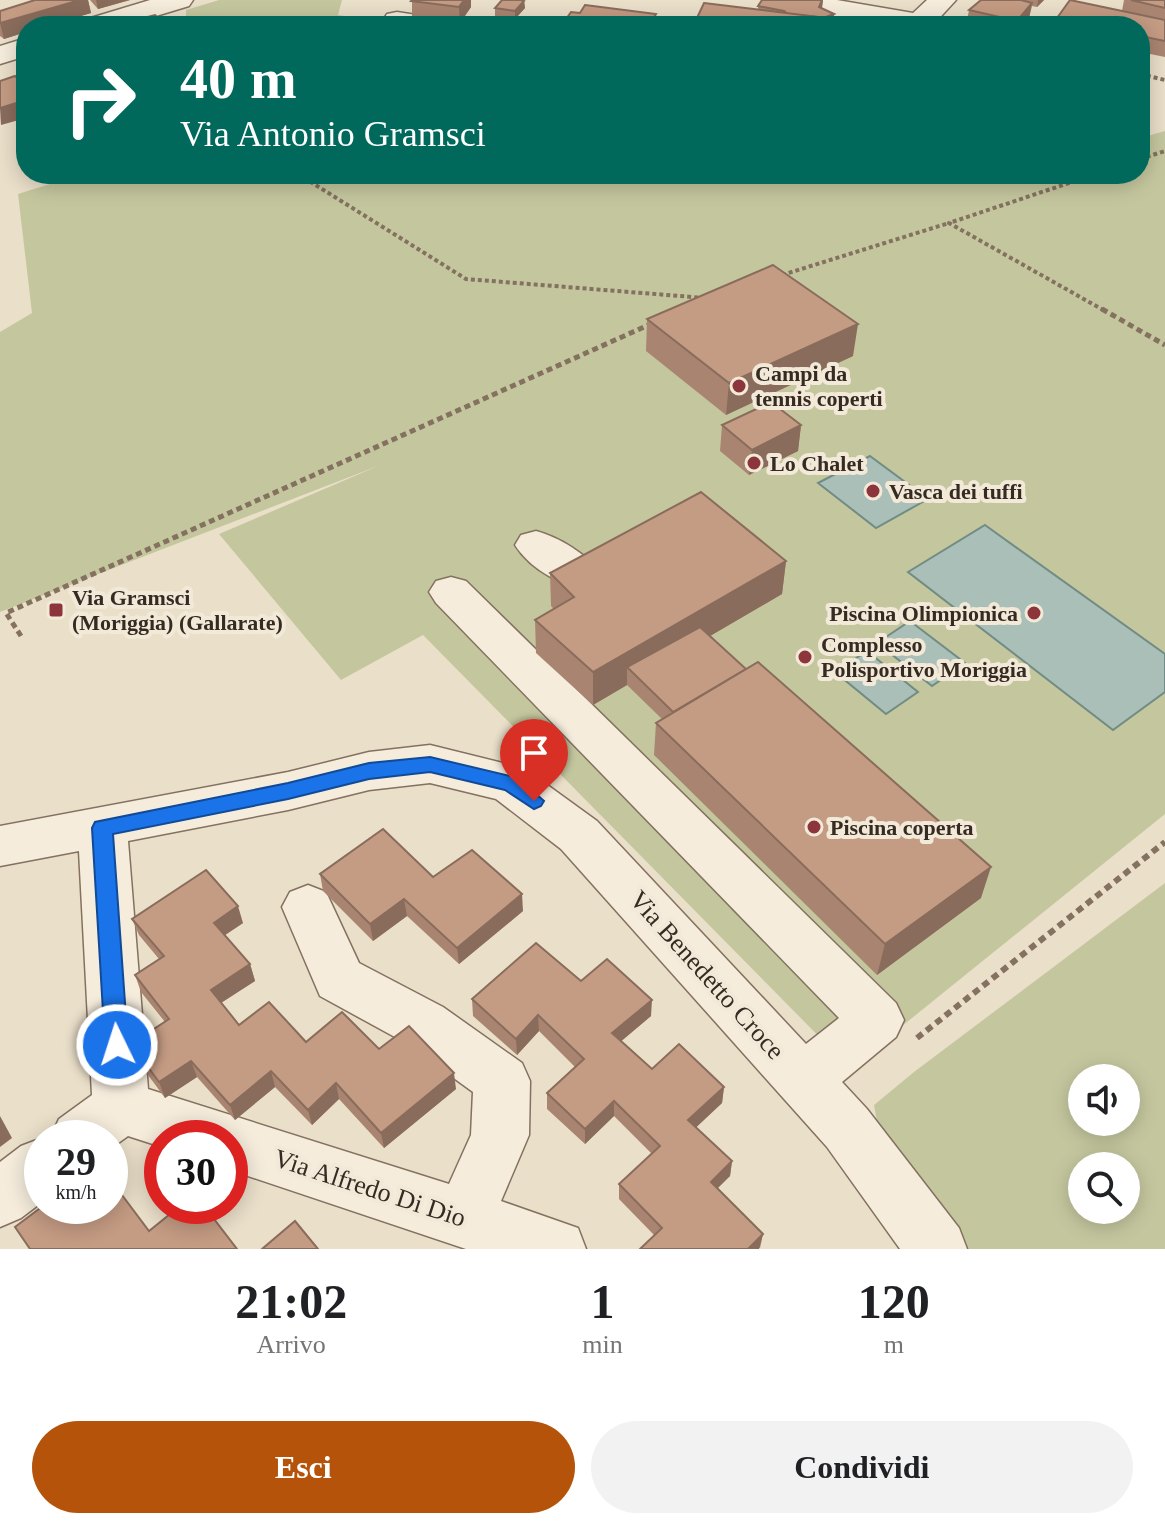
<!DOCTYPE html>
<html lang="it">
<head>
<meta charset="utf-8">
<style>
	:root { --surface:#fff; --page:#f2f2f2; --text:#202124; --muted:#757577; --accent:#b45309 }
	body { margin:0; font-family:"Times New Roman",serif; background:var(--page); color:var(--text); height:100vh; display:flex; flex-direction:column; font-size:30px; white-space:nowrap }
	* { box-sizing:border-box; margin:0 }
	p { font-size:26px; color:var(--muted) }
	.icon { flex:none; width:44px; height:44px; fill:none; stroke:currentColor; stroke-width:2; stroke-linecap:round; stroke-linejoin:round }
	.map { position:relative; height:1249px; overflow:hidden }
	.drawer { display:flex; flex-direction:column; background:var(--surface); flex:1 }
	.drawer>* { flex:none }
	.hud { position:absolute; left:16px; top:16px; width:1134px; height:168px; border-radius:32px; box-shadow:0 4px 20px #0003; background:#00695c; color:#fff; overflow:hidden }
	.buttons { position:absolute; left:1068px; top:1064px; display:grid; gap:16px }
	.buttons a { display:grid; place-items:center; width:72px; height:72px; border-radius:50%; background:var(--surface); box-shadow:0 4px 20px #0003; font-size:40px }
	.speed { position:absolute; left:24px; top:1120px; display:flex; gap:16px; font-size:40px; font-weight:700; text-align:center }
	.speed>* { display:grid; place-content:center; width:104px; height:104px; border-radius:50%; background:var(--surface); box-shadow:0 4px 20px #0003; line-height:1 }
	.speed small { font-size:20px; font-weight:400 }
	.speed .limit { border:12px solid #d22; background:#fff; color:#111 }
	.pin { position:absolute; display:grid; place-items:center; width:68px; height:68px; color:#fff; margin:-82px -34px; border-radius:50% 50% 50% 0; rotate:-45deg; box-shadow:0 0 8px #0007 }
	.pin .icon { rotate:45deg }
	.me { position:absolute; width:88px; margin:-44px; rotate:356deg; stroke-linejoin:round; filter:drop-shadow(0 0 6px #0008) }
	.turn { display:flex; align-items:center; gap:28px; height:168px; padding:0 32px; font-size:36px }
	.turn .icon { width:104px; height:104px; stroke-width:2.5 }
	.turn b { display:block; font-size:56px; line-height:68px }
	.eta { display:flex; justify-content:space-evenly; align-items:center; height:136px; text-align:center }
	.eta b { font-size:48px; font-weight:700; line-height:56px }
	.action { display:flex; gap:16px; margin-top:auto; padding:16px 32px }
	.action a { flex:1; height:92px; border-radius:48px; background:var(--accent); color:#fff; font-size:32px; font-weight:700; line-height:92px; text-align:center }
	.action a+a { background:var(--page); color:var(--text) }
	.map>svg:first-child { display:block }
</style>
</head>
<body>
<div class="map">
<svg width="1165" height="1249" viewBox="0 0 1165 1249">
	<rect width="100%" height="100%" fill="#eadfc9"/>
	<!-- green -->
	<g fill="#c4c79e" fill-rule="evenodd">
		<path d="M 219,0 L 342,0 L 338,15 L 409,26 L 186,26 L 186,10 Z"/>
		<path d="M 1165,131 L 1165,814 L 850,1068 L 423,635 L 341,680 L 219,534 L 378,466 L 0,612 L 0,332 L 32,313 L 18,194 L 82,174 L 1140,174 L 1140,138 Z"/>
		<path d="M 1165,883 L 1165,1249 L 964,1249 L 880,1138 L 874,1105 L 914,1072 ZM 1082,1078 L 1126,1078 L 1126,1122 L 1082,1122 ZM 1082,1166 L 1126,1166 L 1126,1210 L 1082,1210 Z"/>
	</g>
	<!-- water -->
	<g fill="#a9bfb7" stroke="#718c84" stroke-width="2">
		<path d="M 870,456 L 928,499 L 876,528 L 818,483 Z"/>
		<path d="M 985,525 L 1165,654 L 1165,692 L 1113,730 L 908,572 Z"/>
		<path d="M 910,621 L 965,663 L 932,686 L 877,643 Z"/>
		<path d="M 867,651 L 918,692 L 886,714 L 835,672 Z"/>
	</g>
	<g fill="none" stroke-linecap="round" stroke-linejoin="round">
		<!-- minor casing -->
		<g stroke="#847160" stroke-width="3">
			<g id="minor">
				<path d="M 150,0 L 193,0 L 189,6 L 123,26 L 80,26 L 84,20 Z"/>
				<path d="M 775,0 L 837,0 L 913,13 L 927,0 L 956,0 L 932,26 L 893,26 L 789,8 L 779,6 Z"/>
				<path d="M 397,12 L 449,20 L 453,26 L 387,26 L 383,20 L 387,14 Z"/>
				<path d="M 26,38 L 26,56 L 0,64 L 0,46 Z"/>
				<path d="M 536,531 C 558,537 588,554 600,574 L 594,585 C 567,592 530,569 515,545 L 521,535 Z"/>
				<path d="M 451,577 L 466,581 L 896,1003 L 904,1020 L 896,1037 L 842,1082 L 867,1109 L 959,1228 L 967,1249 L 900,1249 L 827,1147 L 561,849 L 496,799 L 430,783 L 369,790 L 288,810 L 128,841 L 148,1089 L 449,1184 L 471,1135 L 473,1092 L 404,1042 L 320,996 L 282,907 L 290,892 L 308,885 L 326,892 L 359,963 L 443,1007 L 522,1063 L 530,1081 L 529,1135 L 501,1201 L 578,1228 L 586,1249 L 466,1249 L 230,1170 L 230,1138 L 162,1138 L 162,1147 L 128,1136 L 110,1149 L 110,1138 L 50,1138 L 59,1119 L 92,1095 L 79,851 L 0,866 L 0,826 L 288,772 L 369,752 L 430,745 L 511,765 L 528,771 L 597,821 L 806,1044 L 839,1018 L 436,603 L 429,592 L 436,581 Z"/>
				<path d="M 42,1138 L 42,1202 L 21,1218 L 0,1227 L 0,1162 L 21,1146 Z"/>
			</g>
		</g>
		<!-- path-far2 -->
		<g stroke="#847160" stroke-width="4" stroke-dasharray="4 3" stroke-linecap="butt">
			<path d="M 1140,74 L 1165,80"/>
			<path d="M 1140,159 L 1165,151"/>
			<path d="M 298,174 L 466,279 L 705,298"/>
			<path d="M 1096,174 L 949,223 L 1105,311"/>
			<path d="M 782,275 L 949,223"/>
		</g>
		<!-- path-far1 -->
		<g stroke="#847160" stroke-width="5" stroke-dasharray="6 4" stroke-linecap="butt">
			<path d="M 1102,309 L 1165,345"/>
			<path d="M 21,636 L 6,613 L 653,323"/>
		</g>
		<!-- path -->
		<path stroke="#847160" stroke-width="6" stroke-dasharray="7 5" stroke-linecap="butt" d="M 917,1038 L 1165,842"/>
		<!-- minor -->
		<use href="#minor" fill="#f5ecdc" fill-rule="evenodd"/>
	</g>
	<!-- wall -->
	<g fill="#a98571">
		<path d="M 35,0 L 88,0 L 91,13 L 47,26 L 26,26 L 26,32 L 4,39 L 0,36 L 0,11 Z"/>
		<path d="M 90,0 L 130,0 L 98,9 Z"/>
		<path d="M 412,0 L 471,0 L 471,7 L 460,23 L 412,16 Z"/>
		<path d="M 823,0 L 822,8 L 834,14 L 833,26 L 695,26 L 696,20 L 758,10 L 758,6 Z"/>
		<path d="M 981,0 L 1044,0 L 1037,7 L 1032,6 L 1029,18 L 1022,26 L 966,26 L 969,10 Z"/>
		<path d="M 1124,0 L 1165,0 L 1165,57 L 1140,52 L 1140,26 L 1056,26 L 1057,18 L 1122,11 Z"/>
		<path d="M 524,1 L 525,8 L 515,19 L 495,16 L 495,8 Z"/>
		<path d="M 647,319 L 853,356 L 726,415 L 646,351 Z"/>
		<path d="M 722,425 L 801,425 L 798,451 L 749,475 L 720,451 Z"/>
		<path d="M 786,561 L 782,594 L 710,636 L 981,898 L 877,975 L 654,755 L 656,723 L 662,719 L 627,685 L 593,705 L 536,653 L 535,620 L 554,609 L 551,606 L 550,573 Z"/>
		<path d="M 320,874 L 433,877 L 523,911 L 459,964 L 407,916 L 373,941 L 323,891 Z"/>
		<path d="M 132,919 L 243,923 L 225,935 L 250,964 L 255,981 L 221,1003 L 239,1025 L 306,1042 L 379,1049 L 456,1089 L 384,1148 L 339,1099 L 312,1125 L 275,1087 L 235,1120 L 197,1077 L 165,1098 L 137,1060 L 131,1044 L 165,1022 L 141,992 L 135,975 L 159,959 L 139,935 Z"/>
		<path d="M 581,981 L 651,1016 L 621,1041 L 652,1069 L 724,1087 L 722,1103 L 696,1127 L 732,1161 L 730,1176 L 717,1188 L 763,1234 L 760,1248 L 654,1235 L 619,1199 L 619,1184 L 652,1154 L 614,1116 L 585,1144 L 547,1109 L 547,1093 L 575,1067 L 539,1031 L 517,1055 L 473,1016 L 472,999 Z"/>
	</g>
	<!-- shaded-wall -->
	<g fill="#896c5c">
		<path d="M 80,0 L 88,0 L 91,13 L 47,26 L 26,26 L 26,32 L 4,39 L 0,23 Z"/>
		<path d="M 96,0 L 130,0 L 98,9 Z"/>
		<path d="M 464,0 L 471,0 L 471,7 L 460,23 L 459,7 Z"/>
		<path d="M 823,0 L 821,14 L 834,14 L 833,26 L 815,26 L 819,7 Z"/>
		<path d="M 1038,0 L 1044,0 L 1037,7 Z"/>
		<path d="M 524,1 L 525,8 L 515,19 L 515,11 Z"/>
		<path d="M 1032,3 L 1029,18 L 1022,26 L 1016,26 L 1017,21 Z"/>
		<path d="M 656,14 L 655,26 L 649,26 Z"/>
		<path d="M 26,91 L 26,118 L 1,125 L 0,108 L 22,92 Z"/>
		<path d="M 38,174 L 64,174 L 40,181 Z"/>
		<path d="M 858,324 L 853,356 L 726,415 L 729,383 Z"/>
		<path d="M 801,425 L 798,451 L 749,475 L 752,450 Z"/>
		<path d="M 786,561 L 782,594 L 638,678 L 627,667 L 627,685 L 593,705 L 593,672 Z"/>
		<path d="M 991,867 L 981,898 L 877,975 L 885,944 Z"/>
		<path d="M 522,894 L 523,911 L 459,964 L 457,948 Z"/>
		<path d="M 404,899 L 407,916 L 373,941 L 370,924 Z"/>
		<path d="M 238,906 L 243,923 L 219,939 L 214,923 Z"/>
		<path d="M 250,964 L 255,981 L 216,1006 L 211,990 Z"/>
		<path d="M 652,1000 L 651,1016 L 612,1049 L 612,1033 Z"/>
		<path d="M 538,1015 L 539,1031 L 517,1055 L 516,1039 Z"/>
		<path d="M 191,1061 L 197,1077 L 165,1098 L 159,1082 Z"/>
		<path d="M 271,1071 L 275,1087 L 235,1120 L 230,1105 Z"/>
		<path d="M 454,1073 L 456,1089 L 384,1148 L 381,1133 Z"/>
		<path d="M 336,1083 L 339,1099 L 312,1125 L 308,1110 Z"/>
		<path d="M 724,1087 L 722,1103 L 687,1136 L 688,1120 Z"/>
		<path d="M 614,1101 L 614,1116 L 585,1144 L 585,1129 Z"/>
		<path d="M 0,1116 L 12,1138 L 0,1147 Z"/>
		<path d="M 732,1161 L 730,1176 L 709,1197 L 711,1182 Z"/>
		<path d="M 763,1234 L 759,1249 L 748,1249 Z"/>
	</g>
	<!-- building -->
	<g fill="#c49b83" stroke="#896c5c" stroke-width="2">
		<path d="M 35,0 L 80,0 L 0,23 L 0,11 Z"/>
		<path d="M 412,0 L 464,0 L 459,7 L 411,1 Z"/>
		<path d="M 502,0 L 521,0 L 524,1 L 515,11 L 495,8 Z"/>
		<path d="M 762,0 L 822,0 L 819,7 L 834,14 L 818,20 L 819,17 L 788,14 L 784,11 L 758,6 Z"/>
		<path d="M 981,0 L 1021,0 L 1032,3 L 1017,21 L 969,10 Z"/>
		<path d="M 1070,0 L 1165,20 L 1165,41 L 1140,36 L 1140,26 L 1095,26 L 1057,18 Z"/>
		<path d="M 1131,0 L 1165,0 L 1165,8 Z"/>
		<path d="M 704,3 L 819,17 L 815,26 L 741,26 L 696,20 Z"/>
		<path d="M 585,5 L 656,14 L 649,26 L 562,25 L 571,12 L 580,13 Z"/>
		<path d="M 155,15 L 165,26 L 122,26 L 120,24 Z"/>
		<path d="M 15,76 L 26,86 L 26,91 L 22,92 L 26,96 L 26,100 L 0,108 L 0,81 Z"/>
		<path d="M 773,265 L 858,324 L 729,383 L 647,319 Z"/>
		<path d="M 771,402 L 801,425 L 752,450 L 722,425 Z"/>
		<path d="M 701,492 L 786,561 L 593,672 L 535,620 L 574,597 L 550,573 Z"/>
		<path d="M 700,627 L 746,669 L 673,712 L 627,667 Z"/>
		<path d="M 758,662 L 991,867 L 885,944 L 656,723 Z"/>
		<path d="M 383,829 L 433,877 L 472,850 L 522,894 L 457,948 L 404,899 L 370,924 L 320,874 Z"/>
		<path d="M 206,870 L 238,906 L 214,923 L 250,964 L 211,990 L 239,1025 L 269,1002 L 306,1042 L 342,1012 L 379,1049 L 409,1026 L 454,1073 L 381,1133 L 336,1083 L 308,1110 L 271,1071 L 230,1105 L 191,1061 L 159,1082 L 131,1044 L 169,1019 L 135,975 L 164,956 L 132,919 Z"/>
		<path d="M 536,943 L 581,981 L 607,959 L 652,1000 L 612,1033 L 652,1069 L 679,1044 L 724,1087 L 688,1120 L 732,1161 L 711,1182 L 763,1234 L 748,1249 L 640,1249 L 662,1228 L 619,1184 L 660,1146 L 614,1101 L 585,1129 L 547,1093 L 584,1059 L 538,1015 L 516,1039 L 472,999 Z"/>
		<path d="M 110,1179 L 149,1231 L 180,1206 L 204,1206 L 237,1249 L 30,1249 L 15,1227 L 43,1206 L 110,1206 Z"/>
		<path d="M 295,1221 L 318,1249 L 262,1249 Z"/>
	</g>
	<!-- route -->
	<path fill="#1a73e8" stroke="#114b97" stroke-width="2" d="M 430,757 L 518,778 L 544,801 L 541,806 L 534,809 L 505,790 L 430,772 L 369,779 L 288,799 L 113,834 L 128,1045 L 125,1052 L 117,1055 L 109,1052 L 105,1045 L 92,828 L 95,822 L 288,783 L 369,763 Z"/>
	<!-- markers -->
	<g fill="#8c363b" stroke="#f2e9d8" stroke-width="3">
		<circle cx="739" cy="386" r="8"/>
		<circle cx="754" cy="463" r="8"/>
		<circle cx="873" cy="491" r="8"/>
		<rect x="48" y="602" width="16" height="16" rx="4"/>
		<circle cx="1034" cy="613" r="8"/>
		<circle cx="805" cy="657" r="8"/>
		<circle cx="814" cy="827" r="8"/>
	</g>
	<g text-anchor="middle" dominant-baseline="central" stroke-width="8" stroke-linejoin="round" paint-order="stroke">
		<!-- poi labels -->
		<g font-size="22" font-weight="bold" fill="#362b22" stroke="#f2e9d8" text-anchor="start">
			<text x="755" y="373">Campi da<tspan x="755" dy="25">tennis coperti</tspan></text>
			<text x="770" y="463">Lo Chalet</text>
			<text x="889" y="491">Vasca dei tuffi</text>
			<text x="72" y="597">Via Gramsci<tspan x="72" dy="25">(Moriggia) (Gallarate)</tspan></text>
			<text x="1018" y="613" text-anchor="end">Piscina Olimpionica</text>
			<text x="821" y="644">Complesso<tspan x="821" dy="25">Polisportivo Moriggia</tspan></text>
			<text x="830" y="827">Piscina coperta</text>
		</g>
		<!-- near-street labels -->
		<g font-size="26" fill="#362b22" stroke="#f2e9d8">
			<text transform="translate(707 975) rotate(48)">Via Benedetto Croce</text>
			<text transform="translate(370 1188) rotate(18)">Via Alfredo Di Dio</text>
		</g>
	</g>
</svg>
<div class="buttons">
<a><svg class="icon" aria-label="sound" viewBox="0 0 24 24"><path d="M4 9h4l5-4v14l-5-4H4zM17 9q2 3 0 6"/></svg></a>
<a><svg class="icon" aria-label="search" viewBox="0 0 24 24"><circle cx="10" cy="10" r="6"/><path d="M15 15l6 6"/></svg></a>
</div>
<div class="speed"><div>29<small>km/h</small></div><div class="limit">30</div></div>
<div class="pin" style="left:534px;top:801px;background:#d93025"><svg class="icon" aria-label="arrive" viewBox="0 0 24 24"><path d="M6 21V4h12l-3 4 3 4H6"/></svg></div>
<svg class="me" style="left:117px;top:1045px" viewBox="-20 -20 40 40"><circle r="17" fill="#1a73e8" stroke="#fff" stroke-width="3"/><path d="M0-11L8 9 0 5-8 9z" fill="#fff"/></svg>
<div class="hud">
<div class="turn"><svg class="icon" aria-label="right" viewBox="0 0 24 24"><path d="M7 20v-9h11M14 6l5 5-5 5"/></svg><div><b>40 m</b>Via Antonio Gramsci</div></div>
</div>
</div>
<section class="drawer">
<div class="eta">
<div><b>21:02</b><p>Arrivo</p></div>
<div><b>1</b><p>min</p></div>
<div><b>120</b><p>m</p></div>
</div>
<div class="action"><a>Esci</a><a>Condividi</a></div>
</section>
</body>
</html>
